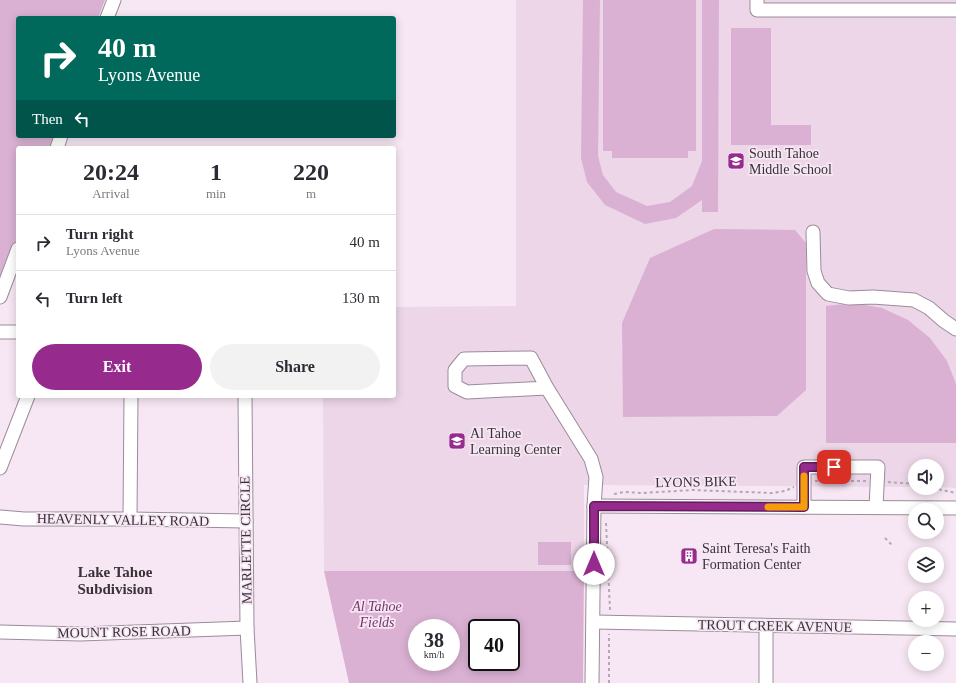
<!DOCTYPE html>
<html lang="en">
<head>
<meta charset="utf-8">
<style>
	:root { --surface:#fff; --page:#f2f2f3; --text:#2b2b33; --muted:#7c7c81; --line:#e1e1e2; --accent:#972b8d }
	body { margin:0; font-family:Georgia,serif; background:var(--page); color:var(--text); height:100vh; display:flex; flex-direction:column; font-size:15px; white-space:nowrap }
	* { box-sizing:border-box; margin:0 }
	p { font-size:13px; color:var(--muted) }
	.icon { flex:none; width:22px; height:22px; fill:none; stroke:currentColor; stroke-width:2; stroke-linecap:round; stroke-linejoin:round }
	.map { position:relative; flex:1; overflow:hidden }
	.details { position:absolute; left:16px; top:146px; width:380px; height:252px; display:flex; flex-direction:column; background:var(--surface); border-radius:4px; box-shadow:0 2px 10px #0003 }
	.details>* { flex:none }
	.guide { position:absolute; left:16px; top:16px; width:380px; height:122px; border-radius:4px; box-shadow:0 2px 10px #0003; background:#00695c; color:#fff; overflow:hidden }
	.controls { position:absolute; left:908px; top:459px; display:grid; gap:8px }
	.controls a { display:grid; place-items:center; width:36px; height:36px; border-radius:50%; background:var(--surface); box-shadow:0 2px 10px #0003; font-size:20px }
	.speed { position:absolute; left:408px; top:619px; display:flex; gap:8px; font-size:20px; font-weight:700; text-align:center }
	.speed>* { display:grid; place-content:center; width:52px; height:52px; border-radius:50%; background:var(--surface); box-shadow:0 2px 10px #0003; line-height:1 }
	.speed small { font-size:10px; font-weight:400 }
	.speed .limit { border:2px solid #111; border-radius:6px; background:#fff; color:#111 }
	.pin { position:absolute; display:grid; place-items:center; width:34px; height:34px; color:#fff; margin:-17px; border-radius:8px; box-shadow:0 2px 6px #0006 }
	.me { position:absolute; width:44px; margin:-22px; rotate:0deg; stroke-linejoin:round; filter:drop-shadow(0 0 3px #0008) }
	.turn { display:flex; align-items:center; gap:14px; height:84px; padding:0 16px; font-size:18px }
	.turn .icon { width:52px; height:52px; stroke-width:2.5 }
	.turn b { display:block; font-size:28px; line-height:34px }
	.then { display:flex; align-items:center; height:38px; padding:0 16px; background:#0003; gap:8px; font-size:15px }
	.eta { display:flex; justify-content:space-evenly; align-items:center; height:68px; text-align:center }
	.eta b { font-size:24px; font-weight:600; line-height:28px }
	.cta { display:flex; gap:8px; margin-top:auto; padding:8px 16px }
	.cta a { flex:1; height:46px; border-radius:24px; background:var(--accent); color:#fff; font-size:16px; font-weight:600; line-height:46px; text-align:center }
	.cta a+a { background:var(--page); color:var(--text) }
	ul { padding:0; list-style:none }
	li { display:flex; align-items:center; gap:12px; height:56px; padding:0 16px; border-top:1px solid var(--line) }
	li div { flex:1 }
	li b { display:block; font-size:15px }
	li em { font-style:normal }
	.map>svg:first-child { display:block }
</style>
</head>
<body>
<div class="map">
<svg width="956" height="683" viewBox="0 0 956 683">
	<rect width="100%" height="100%" fill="#f7e7f4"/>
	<!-- built -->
	<path fill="#ecd6e8" d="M 516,0 L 956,0 L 956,488 L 937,487 L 937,466 L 915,466 L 915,487 L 584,485 L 584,571 L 324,571 L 323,396 L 394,396 L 394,307 L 516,306 Z"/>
	<!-- green -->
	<g fill="#dab1d3" fill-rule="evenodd">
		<path d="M 0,0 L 105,0 L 98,18 L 18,18 L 18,136 L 55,136 L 51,148 L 18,148 L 18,238 L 0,287 Z"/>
		<path d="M 583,0 L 600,0 L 598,156 L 603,175 L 616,192 L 647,206 L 670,202 L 692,186 L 702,161 L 702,0 L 719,0 L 718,212 L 702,212 L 702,200 L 676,218 L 645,224 L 605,205 L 587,182 L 581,158 Z"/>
		<path d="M 603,0 L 696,0 L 696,151 L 688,151 L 688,158 L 612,158 L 612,151 L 603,151 Z"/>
		<path d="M 731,28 L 771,28 L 771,125 L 811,125 L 811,145 L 731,145 Z"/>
		<path d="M 714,229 L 795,230 L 806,243 L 806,390 L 777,416 L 623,417 L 622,323 L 650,258 Z"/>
		<path d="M 854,303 L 882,308 L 908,320 L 930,338 L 947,361 L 956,384 L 956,443 L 826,443 L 826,306 Z"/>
		<rect x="538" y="542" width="33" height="23"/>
		<path d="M 324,571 L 584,571 L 583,683 L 349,683 ZM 417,628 L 451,628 L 451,662 L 417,662 ZM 477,628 L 511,628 L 511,662 L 477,662 Z"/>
	</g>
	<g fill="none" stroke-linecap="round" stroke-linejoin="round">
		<!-- minor casing -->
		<g stroke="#9a8c98" stroke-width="15">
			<g id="minor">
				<path d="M 757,0 L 757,10 L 956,10"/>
				<path d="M 107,18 L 114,0"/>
				<path d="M 57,148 L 61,136"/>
				<path d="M 813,232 L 814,271 L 818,283 L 828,294 L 849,298 L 873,297 L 914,300 L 929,308 L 944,321 L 956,329"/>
				<path d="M 0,297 L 18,249"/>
				<path d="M 0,332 L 18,332"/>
				<path d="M 547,388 L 467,392 L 455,386 L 455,370 L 464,359 L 531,358 L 547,388 L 591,459 L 596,477 L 594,506 L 592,683"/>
				<path d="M 245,396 L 247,628 L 250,683"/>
				<path d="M 0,468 L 28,396"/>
				<path d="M 594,506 L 956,508"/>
				<path d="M 804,507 L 804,467 L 878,467 L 876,507"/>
				<path d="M 0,517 L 24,519 L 130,519 L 246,521"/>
				<path d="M 130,519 L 131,396"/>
				<path d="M 594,622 L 956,629"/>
				<path d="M 766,626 L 766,683"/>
				<path d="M 0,632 L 80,634 L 247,628"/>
			</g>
		</g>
		<!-- path -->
		<g stroke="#b3a7b1" stroke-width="2" stroke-dasharray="3 3" stroke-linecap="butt">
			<path d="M 815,481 L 867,481"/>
			<path d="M 888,482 L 915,484"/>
			<path d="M 933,488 L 956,493"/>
			<path d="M 614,494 L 624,492 L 642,493 L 693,490 L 772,493 L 785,491 L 794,487"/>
			<path d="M 606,523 L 610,610"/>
			<path d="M 885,538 L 893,546"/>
			<path d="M 609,683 L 609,634"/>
		</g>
		<!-- minor -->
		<use href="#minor" stroke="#fff" stroke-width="13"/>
	</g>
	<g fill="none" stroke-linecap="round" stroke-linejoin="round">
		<!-- route casing -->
		<g stroke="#621c5c" stroke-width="10">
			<path id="route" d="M 594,564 L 594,506 L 804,507 L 804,467 L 834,467"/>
		</g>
		<!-- route -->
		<use href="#route" stroke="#972b8d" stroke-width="7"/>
		<!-- slow -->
		<path stroke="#f59e0b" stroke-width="7" d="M 768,507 L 804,507 L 804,476"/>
	</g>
	<!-- icons -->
	<defs>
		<g id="school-square" transform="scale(0.9)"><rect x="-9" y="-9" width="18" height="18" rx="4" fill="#972b8d" stroke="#f7e7f4"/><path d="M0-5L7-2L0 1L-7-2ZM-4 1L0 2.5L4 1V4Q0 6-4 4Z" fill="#fff"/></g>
		<g id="building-square" transform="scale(0.9)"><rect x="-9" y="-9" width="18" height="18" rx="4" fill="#972b8d" stroke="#f7e7f4"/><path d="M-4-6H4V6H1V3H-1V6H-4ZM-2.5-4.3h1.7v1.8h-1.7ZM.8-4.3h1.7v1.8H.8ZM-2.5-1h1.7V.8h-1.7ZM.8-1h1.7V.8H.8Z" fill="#fff"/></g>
	</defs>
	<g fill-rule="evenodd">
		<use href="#school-square" x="736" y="161"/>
		<use href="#school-square" x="457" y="441"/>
		<use href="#building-square" x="689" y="556"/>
	</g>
	<g text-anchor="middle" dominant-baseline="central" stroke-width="3.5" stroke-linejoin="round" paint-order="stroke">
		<!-- poi labels -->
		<g font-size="14" fill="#383237" stroke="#f7e7f4" text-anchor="start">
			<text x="749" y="153">South Tahoe<tspan x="749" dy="16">Middle School</tspan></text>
			<text x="470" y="433">Al Tahoe<tspan x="470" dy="16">Learning Center</tspan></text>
			<text x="702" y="548">Saint Teresa's Faith<tspan x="702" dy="16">Formation Center</tspan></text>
		</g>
		<!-- street labels -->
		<g font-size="14" fill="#383237" stroke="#f7e7f4">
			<text transform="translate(696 482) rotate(-1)">LYONS BIKE</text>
			<text transform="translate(123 520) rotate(1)">HEAVENLY VALLEY ROAD</text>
			<text transform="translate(246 540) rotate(-91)">MARLETTE CIRCLE</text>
			<text transform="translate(775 626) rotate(1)">TROUT CREEK AVENUE</text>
			<text transform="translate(124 632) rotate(-1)">MOUNT ROSE ROAD</text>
		</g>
		<!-- park labels -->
		<g font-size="14" font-style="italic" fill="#76346f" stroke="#f7e7f4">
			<text x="377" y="606">Al Tahoe<tspan x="377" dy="16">Fields</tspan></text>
		</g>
		<!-- neighbourhood labels -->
		<g font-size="15" font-weight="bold" fill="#383237" stroke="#f7e7f4">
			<text x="115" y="572">Lake Tahoe<tspan x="115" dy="17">Subdivision</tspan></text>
		</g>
	</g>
</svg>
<div class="controls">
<a><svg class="icon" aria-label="sound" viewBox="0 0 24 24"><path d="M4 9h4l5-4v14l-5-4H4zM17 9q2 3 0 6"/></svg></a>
<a><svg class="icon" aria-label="search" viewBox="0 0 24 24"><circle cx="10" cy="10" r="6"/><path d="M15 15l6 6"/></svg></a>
<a><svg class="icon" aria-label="layers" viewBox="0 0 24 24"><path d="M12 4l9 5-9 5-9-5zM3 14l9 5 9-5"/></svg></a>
<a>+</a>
<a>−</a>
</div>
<div class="speed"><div>38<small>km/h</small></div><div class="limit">40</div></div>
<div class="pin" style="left:834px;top:467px;background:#d93025"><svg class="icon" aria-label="arrive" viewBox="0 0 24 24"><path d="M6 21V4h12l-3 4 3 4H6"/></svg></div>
<svg class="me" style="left:594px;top:564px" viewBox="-20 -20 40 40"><circle r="19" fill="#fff"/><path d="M0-13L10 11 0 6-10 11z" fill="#972b8d"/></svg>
<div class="guide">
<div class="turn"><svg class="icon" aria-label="right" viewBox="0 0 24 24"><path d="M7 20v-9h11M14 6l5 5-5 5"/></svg><div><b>40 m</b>Lyons Avenue</div></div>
<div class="then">Then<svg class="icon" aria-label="left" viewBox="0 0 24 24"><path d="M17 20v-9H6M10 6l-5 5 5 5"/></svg></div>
</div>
<section class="details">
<div class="eta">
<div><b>20:24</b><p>Arrival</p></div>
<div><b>1</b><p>min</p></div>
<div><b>220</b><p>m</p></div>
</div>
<ul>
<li><svg class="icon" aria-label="right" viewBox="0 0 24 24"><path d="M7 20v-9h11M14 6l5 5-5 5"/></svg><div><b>Turn right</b><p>Lyons Avenue</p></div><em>40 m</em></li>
<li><svg class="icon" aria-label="left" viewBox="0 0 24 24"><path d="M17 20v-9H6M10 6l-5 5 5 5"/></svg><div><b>Turn left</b></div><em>130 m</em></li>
</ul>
<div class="cta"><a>Exit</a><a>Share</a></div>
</section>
</div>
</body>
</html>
